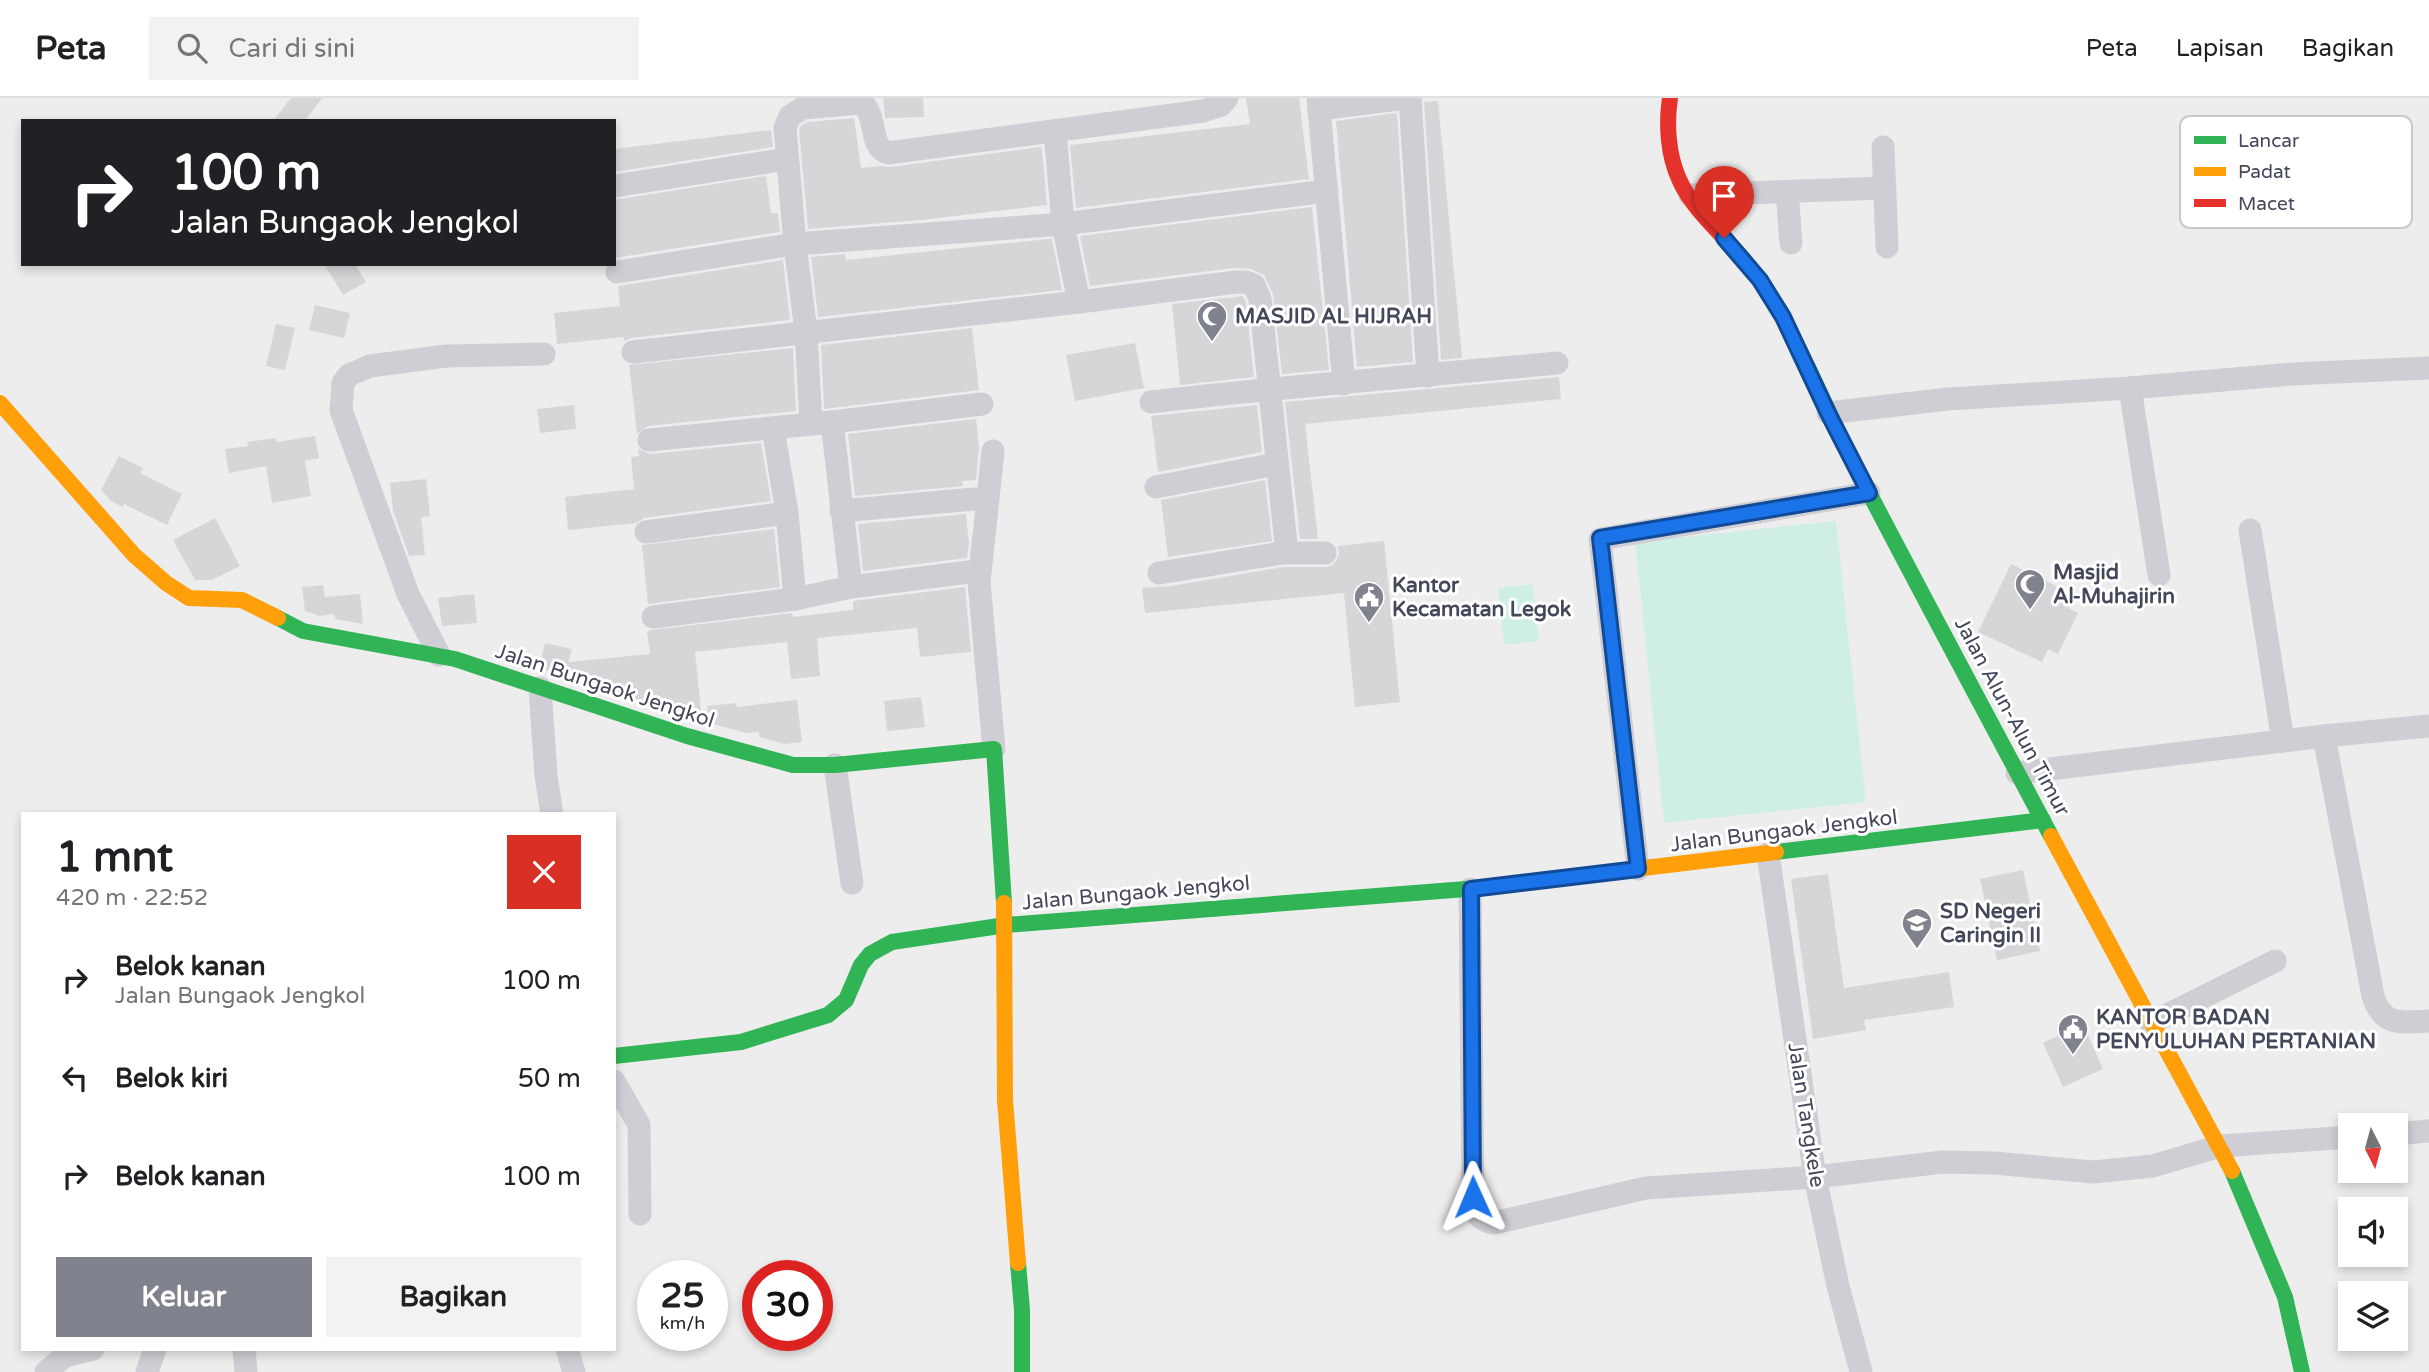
<!DOCTYPE html>
<html lang="id">
<head>
<meta charset="utf-8">
<style>
	:root { --surface:#fff; --page:#f2f2f2; --text:#202124; --muted:#757577; --line:#e0e0e0; --accent:#80828d }
	body { margin:0; font-family:"Varela Round",sans-serif; background:var(--page); color:var(--text); height:100vh; display:flex; flex-direction:column; font-size:26px; white-space:nowrap }
	* { box-sizing:border-box; margin:0 }
	p { font-size:23px; color:var(--muted) }
	.icon { flex:none; width:38px; height:38px; fill:none; stroke:currentColor; stroke-width:2; stroke-linecap:round; stroke-linejoin:round }
	.map { position:relative; flex:1; overflow:hidden }
	.panel { position:absolute; left:21px; top:714px; width:595px; height:539px; display:flex; flex-direction:column; background:var(--surface); border-radius:0px; box-shadow:0 4px 10px #0003 }
	.panel>* { flex:none }
	.top-card { position:absolute; left:21px; top:21px; width:595px; height:147px; border-radius:0px; box-shadow:0 4px 10px #0003; background:#202124; color:#fff; overflow:hidden }
	.needle { width:46px; rotate:174deg }
	.buttons { position:absolute; left:2338px; top:1015px; display:grid; gap:14px }
	.buttons a { display:grid; place-items:center; width:70px; height:70px; border-radius:0px; background:var(--surface); box-shadow:0 4px 10px #0003; font-size:35px }
	.speed { position:absolute; left:637px; top:1162px; display:flex; gap:14px; font-size:35px; font-weight:700; text-align:center }
	.speed>* { display:grid; place-content:center; width:91px; height:91px; border-radius:50%; background:var(--surface); box-shadow:0 4px 10px #0003; line-height:1 }
	.speed small { font-size:18px; font-weight:400 }
	.speed .limit { border:10px solid #d22; background:#fff; color:#111 }
	.pin { position:absolute; display:grid; place-items:center; width:60px; height:60px; color:#fff; margin:-72px -30px; border-radius:50% 50% 50% 0; rotate:-45deg; box-shadow:0 0 7px #0007 }
	.pin .icon { rotate:45deg }
	.me { position:absolute; width:77px; margin:-38px; rotate:359deg; stroke-linejoin:round; filter:drop-shadow(0 0 5px #0008) }
	.turn { display:flex; align-items:center; gap:24px; height:147px; padding:0 35px; font-size:32px }
	.turn .icon { width:91px; height:91px; stroke-width:2.5 }
	.turn b { display:block; font-size:49px; line-height:60px }
	.round { display:grid; place-items:center; flex:none; width:74px; height:74px; border-radius:0px; background:var(--page) }
	.summary { display:flex; align-items:center; justify-content:space-between; height:119px; padding:0 35px }
	h1 { font-size:42px; font-weight:700; line-height:52px }
	.action { display:flex; gap:14px; margin-top:auto; padding:14px 35px }
	.action a { flex:1; height:80px; border-radius:0px; background:var(--accent); color:#fff; font-size:28px; font-weight:700; line-height:80px; text-align:center }
	.action a+a { background:var(--page); color:var(--text) }
	ul { padding:0; list-style:none }
	li { display:flex; align-items:center; gap:21px; height:98px; padding:0 35px }
	li div { flex:1 }
	li b { display:block; font-size:26px }
	li em { font-style:normal }
	header { display:flex; align-items:center; gap:42px; box-sizing:border-box; height:98px; padding:0 35px; background:var(--surface); border-bottom:2px solid var(--line) }
	header strong { font-size:33px }
	nav { display:flex; gap:38px; margin-inline-start:auto; font-size:24px }
	.search { width:490px; height:63px; background:var(--page); display:flex; align-items:center; gap:18px; box-sizing:border-box; padding:0 24px; border-radius:0px; color:var(--muted); font-size:26px }
	.map>svg:first-child { display:block }
</style>
</head>
<body>
<header>
<strong>Peta</strong>
<div class="search"><svg class="icon" aria-label="search" viewBox="0 0 24 24"><circle cx="10" cy="10" r="6"/><path d="M15 15l6 6"/></svg>Cari di sini</div>
<nav><a>Peta</a><a>Lapisan</a><a>Bagikan</a></nav>
</header>
<div class="map">
<svg width="2429" height="1274" viewBox="0 0 2429 1274">
	<rect width="100%" height="100%" fill="#eeeded"/>
	<!-- green -->
	<g fill="#cfefe5">
		<path d="M 1836,423 L 1866,704 L 1664,725 L 1635,444 Z"/>
		<path d="M 1533,486 L 1539,543 L 1504,547 L 1498,490 Z"/>
	</g>
	<!-- building -->
	<g fill="#d6d6d9">
		<path d="M 291,0 L 322,0 L 305,23 L 273,23 Z"/>
		<path d="M 883,0 L 923,0 L 924,19 L 885,20 Z"/>
		<path d="M 1246,0 L 1299,0 L 1309,81 L 1076,110 L 1070,47 L 1250,26 Z"/>
		<path d="M 1438,3 L 1462,260 L 1441,262 L 1424,4 Z"/>
		<path d="M 1397,15 L 1413,264 L 1357,269 L 1336,23 Z"/>
		<path d="M 854,20 L 861,70 L 882,68 L 890,69 L 1040,49 L 1042,51 L 1047,107 L 922,122 L 808,131 L 799,32 L 801,28 L 807,24 Z"/>
		<path d="M 771,32 L 773,49 L 614,74 L 614,51 Z"/>
		<path d="M 766,78 L 771,115 L 778,115 L 780,134 L 614,160 L 614,102 Z"/>
		<path d="M 1312,109 L 1329,272 L 1282,276 L 1273,196 L 1264,177 L 1251,171 L 1234,170 L 1090,188 L 1080,138 Z"/>
		<path d="M 1048,141 L 1052,141 L 1062,192 L 818,219 L 811,159 L 845,156 L 846,162 Z"/>
		<path d="M 783,162 L 790,222 L 631,240 L 624,243 L 624,239 L 557,246 L 554,215 L 620,208 L 618,188 Z"/>
		<path d="M 324,166 L 355,166 L 366,184 L 343,197 Z"/>
		<path d="M 1243,198 L 1246,205 L 1254,279 L 1180,287 L 1172,206 Z"/>
		<path d="M 315,207 L 350,215 L 344,240 L 309,232 Z"/>
		<path d="M 276,226 L 295,230 L 285,272 L 266,268 Z"/>
		<path d="M 972,230 L 979,292 L 824,311 L 821,247 Z"/>
		<path d="M 1135,245 L 1144,290 L 1075,303 L 1066,257 Z"/>
		<path d="M 793,250 L 796,313 L 648,328 L 637,336 L 629,267 Z"/>
		<path d="M 1559,279 L 1561,301 L 1305,326 L 1318,441 L 1300,441 L 1285,304 Z"/>
		<path d="M 574,307 L 576,331 L 540,335 L 537,311 Z"/>
		<path d="M 1257,307 L 1262,354 L 1158,374 L 1151,318 Z"/>
		<path d="M 976,321 L 979,350 L 976,382 L 962,383 L 963,388 L 855,398 L 848,336 Z"/>
		<path d="M 315,338 L 319,360 L 305,363 L 311,398 L 272,405 L 266,368 L 229,375 L 225,351 L 248,348 L 247,344 L 276,340 L 277,344 Z"/>
		<path d="M 761,345 L 771,403 L 644,420 L 636,425 L 568,432 L 565,399 L 634,391 L 631,359 L 639,358 L 638,351 L 650,356 Z"/>
		<path d="M 119,358 L 143,370 L 140,375 L 182,396 L 167,427 L 124,406 L 123,409 L 111,403 L 101,392 Z"/>
		<path d="M 426,381 L 430,418 L 421,419 L 425,457 L 409,458 L 393,413 L 390,385 Z"/>
		<path d="M 1265,382 L 1272,443 L 1168,459 L 1161,402 Z"/>
		<path d="M 966,416 L 969,446 L 967,460 L 863,473 L 858,426 Z"/>
		<path d="M 215,420 L 240,468 L 212,482 L 195,482 L 173,442 Z"/>
		<path d="M 774,431 L 780,489 L 648,506 L 642,447 Z"/>
		<path d="M 1384,443 L 1400,604 L 1355,609 L 1344,495 L 1145,515 L 1142,490 L 1171,488 L 1283,469 L 1326,469 L 1333,467 L 1337,461 L 1339,454 L 1337,448 Z"/>
		<path d="M 2011,466 L 2075,497 L 2068,510 L 2078,515 L 2058,556 L 2048,551 L 2042,564 L 1978,534 Z"/>
		<path d="M 323,487 L 325,499 L 360,496 L 363,526 L 335,521 L 334,516 L 319,518 L 305,513 L 302,489 Z"/>
		<path d="M 965,489 L 971,554 L 920,559 L 917,530 L 817,540 L 820,578 L 791,581 L 787,544 L 695,554 L 702,623 L 665,611 L 663,600 L 638,602 L 539,570 L 545,545 L 572,551 L 568,564 L 650,556 L 647,534 L 651,532 L 792,515 L 793,519 L 851,512 L 853,512 L 853,503 Z"/>
		<path d="M 474,496 L 477,525 L 442,528 L 438,500 Z"/>
		<path d="M 921,599 L 925,629 L 887,633 L 884,603 Z"/>
		<path d="M 797,602 L 802,644 L 785,646 L 759,639 L 759,634 L 746,635 L 709,625 L 707,608 L 736,605 L 737,609 Z"/>
		<path d="M 2023,772 L 2040,853 L 1997,862 L 1980,781 Z"/>
		<path d="M 1828,776 L 1844,890 L 1949,874 L 1954,909 L 1864,922 L 1866,932 L 1813,941 L 1791,781 Z"/>
		<path d="M 2083,926 L 2103,971 L 2063,989 L 2043,945 Z"/>
	</g>
	<g fill="none" stroke-linecap="round" stroke-linejoin="round">
		<!-- street -->
		<g stroke="#ceced4" stroke-width="23">
			<path d="M 1318,0 L 1344,286"/>
			<path d="M 1410,0 L 1428,278"/>
			<path d="M 1319,11 L 1406,0"/>
			<path d="M 1055,33 L 1063,126 L 1079,204"/>
			<path d="M 1883,49 L 1887,149"/>
			<path d="M 614,88 L 787,61"/>
			<path d="M 1787,94 L 1791,145"/>
			<path d="M 1690,97 L 1885,90"/>
			<path d="M 617,174 L 795,146 L 1063,126 L 1327,93"/>
			<path d="M 633,254 L 1079,204 L 1236,184 L 1246,184 L 1254,187 L 1260,201 L 1286,446 L 1282,455 L 1159,475"/>
			<path d="M 2130,290 L 2159,477"/>
			<path d="M 1151,304 C 1286,288 1422,278 1557,265"/>
			<path d="M 1828,315 L 1948,301 L 2130,290 L 2292,276 L 2429,270"/>
			<path d="M 832,324 L 851,489"/>
			<path d="M 811,326 L 806,234 L 795,146 L 785,30 L 790,18 L 803,10 L 862,5 C 878,17 868,49 888,55 L 1203,13 L 1221,7 L 1227,0"/>
			<path d="M 773,330 L 787,415 L 795,501"/>
			<path d="M 649,342 L 832,324 L 982,306"/>
			<path d="M 993,353 L 979,484 L 994,651"/>
			<path d="M 1156,389 L 1276,366"/>
			<path d="M 841,413 L 974,401"/>
			<path d="M 2250,432 L 2283,643"/>
			<path d="M 646,434 L 787,415"/>
			<path d="M 1282,455 L 1325,455"/>
			<path d="M 653,519 L 795,501 L 851,489 L 969,474"/>
			<path d="M 439,557 L 408,496 L 341,312 L 343,285 L 349,277 L 370,268 L 446,258 L 544,256"/>
			<path d="M 540,590 L 546,678 L 552,716"/>
			<path d="M 2324,638 L 2373,898 C 2383,929 2401,924 2429,923"/>
			<path d="M 835,667 L 852,785"/>
			<path d="M 2017,675 L 2324,638 L 2429,628"/>
			<path d="M 1768,756 L 1815,1079 L 1838,1188 L 1861,1274"/>
			<path d="M 1638,771 L 1600,441 L 1869,395"/>
			<path d="M 1470,791 L 1473,1107 C 1477,1119 1483,1123 1494,1125 L 1646,1090 L 1815,1079 L 1943,1064 L 1994,1065 L 2093,1074 L 2153,1068 L 2220,1048 L 2350,1039"/>
			<path d="M 2151,925 L 2275,863"/>
			<path d="M 614,983 L 639,1027 L 640,1116"/>
			<path d="M 2396,1036 L 2429,1033"/>
			<path d="M 244,1251 L 246,1274"/>
			<path d="M 567,1251 L 574,1274"/>
			<path d="M 46,1274 L 65,1258 L 93,1251"/>
			<path d="M 147,1274 L 155,1251"/>
		</g>
		<!-- fast -->
		<g stroke="#30b455" stroke-width="16">
			<path d="M 1730,146 C 1785,203 1816,292 1852,362 C 1917,488 1985,613 2051,738"/>
			<path d="M 278,520 L 303,533 L 455,561 L 687,638 L 793,667 L 835,667 L 994,651 L 1004,805"/>
			<path d="M 1776,754 L 2043,722"/>
			<path d="M 614,958 L 741,944 L 828,917 L 846,902 L 861,867 L 870,856 L 892,844 L 1006,827 L 1479,790"/>
			<path d="M 2232,1073 L 2285,1199 L 2302,1274"/>
			<path d="M 1018,1165 L 1022,1212 L 1022,1274"/>
		</g>
		<!-- slow -->
		<g stroke="#ff9f0a" stroke-width="16">
			<path d="M 0,305 L 134,457 L 166,485 L 189,500 L 242,502 L 278,520"/>
			<path d="M 2051,738 L 2232,1073"/>
			<path d="M 1479,790 L 1776,754"/>
			<path d="M 1004,805 L 1005,1002 L 1018,1165"/>
		</g>
		<!-- jam -->
		<path stroke="#e5322d" stroke-width="16" d="M 1670,0 C 1666,26 1668,57 1679,81 C 1689,105 1713,128 1730,146"/>
	</g>
	<g fill="none" stroke-linecap="round" stroke-linejoin="round">
		<!-- route casing -->
		<g stroke="#114b97" stroke-width="18">
			<path id="route" d="M 1473,1099 L 1471,791 L 1638,771 L 1600,440 L 1869,395 L 1828,315 L 1783,219 L 1760,182 L 1724,140"/>
		</g>
		<!-- route -->
		<use href="#route" stroke="#1a73e8" stroke-width="12"/>
	</g>
	<!-- icons -->
	<defs>
		<g id="mosque-pin" transform="scale(1.575)"><path d="M0 17L-7.5 6A9.5 9.5 0 1 1 7.5 6Z" fill="#80828d" stroke="#fff"/><path d="M3.5-4.9A6 6 0 1 0 3.5 4.9A5 5 0 1 1 3.5-4.9Z" fill="#fff"/></g>
		<g id="civic-pin" transform="scale(1.575)"><path d="M0 17L-7.5 6A9.5 9.5 0 1 1 7.5 6Z" fill="#80828d" stroke="#fff"/><path d="M-.6-6.5H3V-4.5H.6V-3L4-1V1h2V6H-6V1h2V-1L-.6-3ZM-1.2 2.5V6h2.4V2.5Z" fill="#fff"/></g>
		<g id="school-pin" transform="scale(1.575)"><path d="M0 17L-7.5 6A9.5 9.5 0 1 1 7.5 6Z" fill="#80828d" stroke="#fff"/><path d="M0-5L7-2L0 1L-7-2ZM-4 1L0 2.5L4 1V4Q0 6-4 4Z" fill="#fff"/></g>
	</defs>
	<g fill-rule="evenodd">
		<use href="#mosque-pin" x="1212" y="218"/>
		<use href="#mosque-pin" x="2030" y="486"/>
		<use href="#civic-pin" x="1369" y="499"/>
		<use href="#school-pin" x="1917" y="825"/>
		<use href="#civic-pin" x="2073" y="931"/>
	</g>
	<g text-anchor="middle" dominant-baseline="central" stroke-width="6" stroke-linejoin="round" paint-order="stroke">
		<!-- poi labels -->
		<g font-size="21" font-weight="bold" fill="#44485a" stroke="#fff" text-anchor="start">
			<text x="1235" y="218">MASJID AL HIJRAH</text>
			<text x="2053" y="474">Masjid<tspan x="2053" dy="24">Al-Muhajirin</tspan></text>
			<text x="1392" y="487">Kantor<tspan x="1392" dy="24">Kecamatan Legok</tspan></text>
			<text x="1940" y="813">SD Negeri<tspan x="1940" dy="24">Caringin II</tspan></text>
			<text x="2096" y="919">KANTOR BADAN<tspan x="2096" dy="24">PENYULUHAN PERTANIAN</tspan></text>
		</g>
		<!-- street labels -->
		<g font-size="21" fill="#44485a" stroke="#fff">
			<text transform="translate(605 588) rotate(18)">Jalan Bungaok Jengkol</text>
			<text transform="translate(2012 619) rotate(62)">Jalan Alun-Alun Timur</text>
			<text transform="translate(1784 733) rotate(-7)">Jalan Bungaok Jengkol</text>
			<text transform="translate(1136 795) rotate(-5)">Jalan Bungaok Jengkol</text>
			<text transform="translate(1806 1017) rotate(81)">Jalan Tangkele</text>
		</g>
	</g>
	<!-- legend -->
	<rect x="2180" y="18" width="232" height="112" rx="10" fill="#fff" stroke="#c7c8ce" stroke-width="2"/>
	<rect x="2194" y="38" width="32" height="8" fill="#30b455"/>
	<rect x="2194" y="69" width="32" height="9" fill="#ff9f0a"/>
	<rect x="2194" y="101" width="32" height="8" fill="#e5322d"/>
	<g font-size="19" fill="#44485a">
		<text x="2238" y="49">Lancar</text>
		<text x="2238" y="80">Padat</text>
		<text x="2238" y="112">Macet</text>
	</g>
</svg>
<div class="buttons">
<a><svg class="needle" viewBox="-14 -14 28 28"><path d="M0-13l5 13h-10z" fill="#e53935"/><path d="M0 13l5-13h-10z" fill="#757577"/></svg></a>
<a><svg class="icon" aria-label="sound" viewBox="0 0 24 24"><path d="M4 9h4l5-4v14l-5-4H4zM17 9q2 3 0 6"/></svg></a>
<a><svg class="icon" aria-label="layers" viewBox="0 0 24 24"><path d="M12 4l9 5-9 5-9-5zM3 14l9 5 9-5"/></svg></a>
</div>
<div class="speed"><div>25<small>km/h</small></div><div class="limit">30</div></div>
<div class="pin" style="left:1724px;top:140px;background:#d93025"><svg class="icon" aria-label="arrive" viewBox="0 0 24 24"><path d="M6 21V4h12l-3 4 3 4H6"/></svg></div>
<svg class="me" style="left:1473px;top:1099px" viewBox="-20 -20 40 40"><path d="M0-17L14 15 0 8-14 15z" fill="#1a73e8" stroke="#fff" stroke-width="4"/></svg>
<div class="top-card">
<div class="turn"><svg class="icon" aria-label="right" viewBox="0 0 24 24"><path d="M7 20v-9h11M14 6l5 5-5 5"/></svg><div><b>100 m</b>Jalan Bungaok Jengkol</div></div>
</div>
<section class="panel">
<div class="summary"><div><h1>1 mnt</h1><p>420 m · 22:52</p></div><a class="round" style="background:#d93025;color:#fff"><svg class="icon" aria-label="close" viewBox="0 0 24 24"><path d="M6 6l12 12M18 6L6 18"/></svg></a></div>
<ul>
<li><svg class="icon" aria-label="right" viewBox="0 0 24 24"><path d="M7 20v-9h11M14 6l5 5-5 5"/></svg><div><b>Belok kanan</b><p>Jalan Bungaok Jengkol</p></div><em>100 m</em></li>
<li><svg class="icon" aria-label="left" viewBox="0 0 24 24"><path d="M17 20v-9H6M10 6l-5 5 5 5"/></svg><div><b>Belok kiri</b></div><em>50 m</em></li>
<li><svg class="icon" aria-label="right" viewBox="0 0 24 24"><path d="M7 20v-9h11M14 6l5 5-5 5"/></svg><div><b>Belok kanan</b></div><em>100 m</em></li>
</ul>
<div class="action"><a>Keluar</a><a>Bagikan</a></div>
</section>
</div>
</body>
</html>
